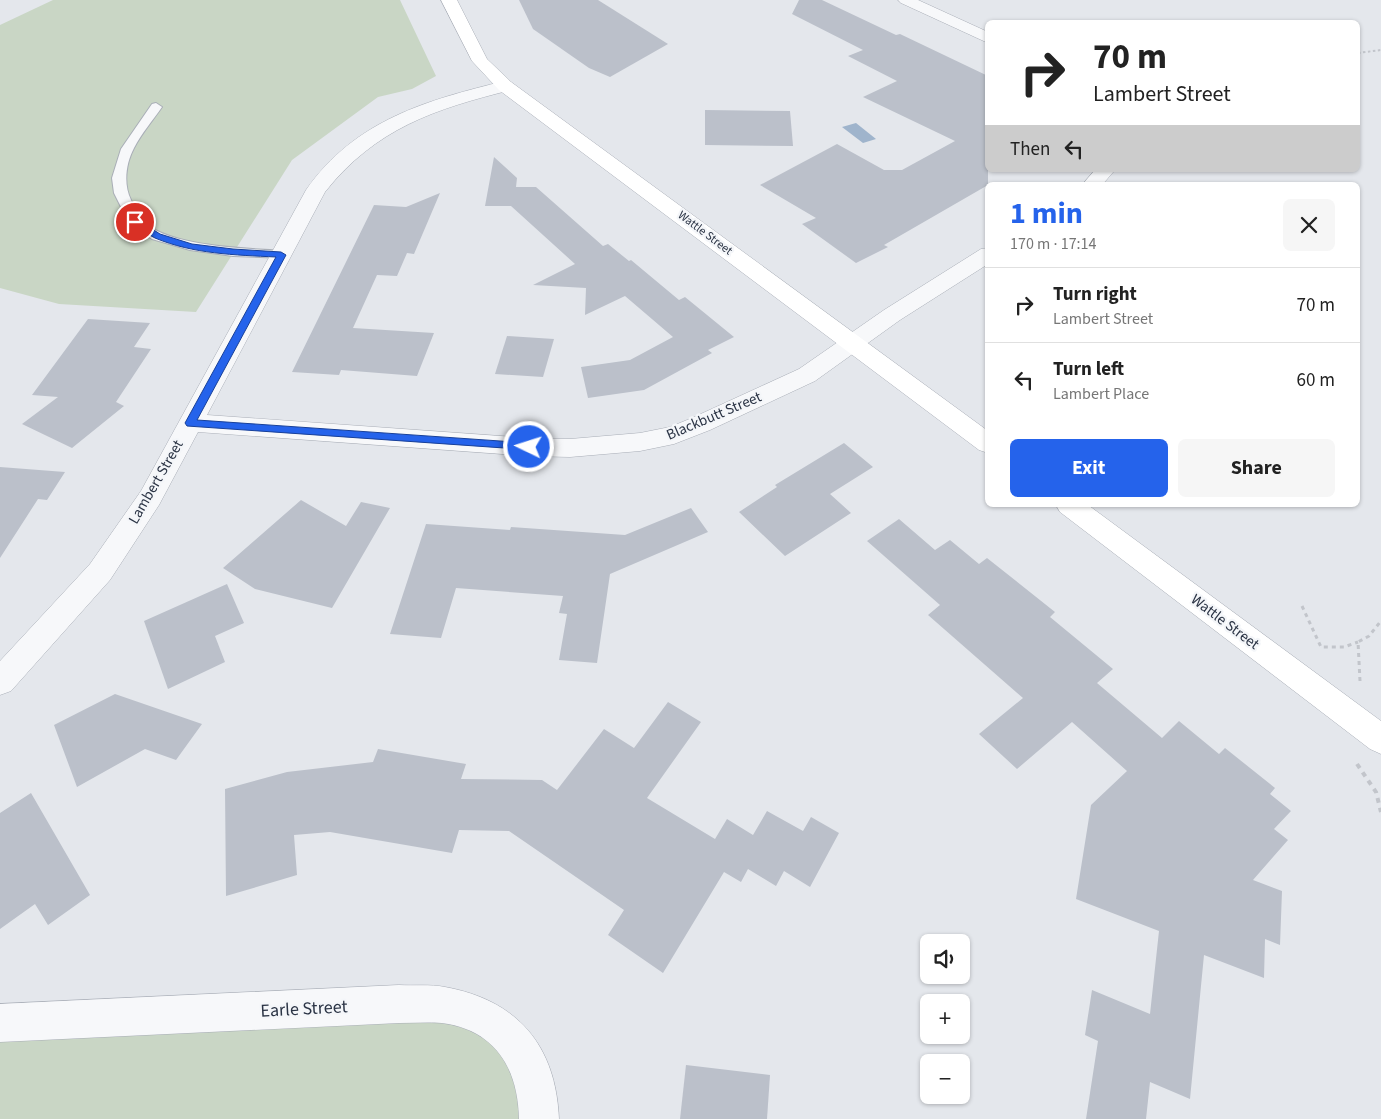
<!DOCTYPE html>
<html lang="en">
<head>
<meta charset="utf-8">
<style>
	:root { --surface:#fff; --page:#f6f6f6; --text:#222; --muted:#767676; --line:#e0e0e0; --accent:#2563eb }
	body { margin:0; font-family:"Source Sans 3",sans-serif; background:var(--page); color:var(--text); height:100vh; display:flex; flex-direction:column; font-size:19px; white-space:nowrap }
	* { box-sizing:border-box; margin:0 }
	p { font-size:16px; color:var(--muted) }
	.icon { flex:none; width:28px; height:28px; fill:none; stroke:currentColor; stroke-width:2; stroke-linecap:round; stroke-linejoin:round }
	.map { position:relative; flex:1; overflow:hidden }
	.sheet { position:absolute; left:985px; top:182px; width:375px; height:325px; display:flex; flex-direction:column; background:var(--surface); border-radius:8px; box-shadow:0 1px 4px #0004 }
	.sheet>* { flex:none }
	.banner { position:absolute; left:985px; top:20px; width:375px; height:152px; border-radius:8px; box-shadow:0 1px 4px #0004; background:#fff; color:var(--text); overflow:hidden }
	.buttons { position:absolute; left:920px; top:934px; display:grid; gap:10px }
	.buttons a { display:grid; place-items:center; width:50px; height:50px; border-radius:8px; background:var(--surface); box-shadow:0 1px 4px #0004; font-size:25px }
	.pin { position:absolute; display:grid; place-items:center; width:42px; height:42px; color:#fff; margin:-21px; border:2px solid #fff; border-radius:50%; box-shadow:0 1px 5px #0007 }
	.me { position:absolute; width:55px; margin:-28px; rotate:274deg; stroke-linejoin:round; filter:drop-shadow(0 0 4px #0008) }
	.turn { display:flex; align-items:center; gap:18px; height:105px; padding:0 25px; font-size:22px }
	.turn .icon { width:65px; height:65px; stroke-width:2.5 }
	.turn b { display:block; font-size:35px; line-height:42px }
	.then { display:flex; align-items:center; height:48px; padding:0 25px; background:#0003; gap:10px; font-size:19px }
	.round { display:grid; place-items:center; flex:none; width:52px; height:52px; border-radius:8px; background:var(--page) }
	.overview { display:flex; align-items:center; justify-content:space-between; height:85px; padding:0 25px }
	h1 { font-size:30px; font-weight:700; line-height:38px; color:var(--accent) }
	.button { display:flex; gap:10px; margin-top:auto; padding:10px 25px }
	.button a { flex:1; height:58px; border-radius:8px; background:var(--accent); color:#fff; font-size:20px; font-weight:700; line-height:58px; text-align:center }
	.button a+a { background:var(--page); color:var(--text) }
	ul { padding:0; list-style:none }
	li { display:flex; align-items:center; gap:15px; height:75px; padding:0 25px; border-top:1px solid var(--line) }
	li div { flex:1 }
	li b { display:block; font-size:19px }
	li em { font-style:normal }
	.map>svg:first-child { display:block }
</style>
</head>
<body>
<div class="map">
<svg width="1381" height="1119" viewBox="0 0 1381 1119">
	<rect width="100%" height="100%" fill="#e4e7ec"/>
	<!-- green -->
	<g fill="#c9d6c5">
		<path d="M 53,0 L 400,0 L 436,76 L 412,89 L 378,97 L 292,160 L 196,312 L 59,304 L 0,288 L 0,25 Z"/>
		<path d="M 483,1016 L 538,1119 L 0,1119 L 0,1023 Z"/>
	</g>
	<!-- water -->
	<path fill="#9fb4cc" d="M 856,123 L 876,139 L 863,143 L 842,127 Z"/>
	<!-- building -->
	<g fill="#bbc0ca">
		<path d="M 519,0 L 598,0 L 668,44 L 610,77 L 589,68 L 533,29 Z"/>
		<path d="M 799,0 L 822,0 L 896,35 L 900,34 L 988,76 L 988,185 L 884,245 L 888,247 L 856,263 L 802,224 L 816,218 L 760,185 L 837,144 L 884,170 L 902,170 L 955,141 L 863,97 L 897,81 L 848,56 L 863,50 L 792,14 Z"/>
		<path d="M 705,110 L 790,111 L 793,146 L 705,145 Z"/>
		<path d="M 494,157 L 517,178 L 516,187 L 536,187 L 603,246 L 608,244 L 629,261 L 631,260 L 679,300 L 685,297 L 734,337 L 708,350 L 712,353 L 644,390 L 588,398 L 581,367 L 630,360 L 673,337 L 625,296 L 585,315 L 586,288 L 533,285 L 575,264 L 511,206 L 485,206 Z"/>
		<path d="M 440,193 L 414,254 L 407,253 L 397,276 L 377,275 L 353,328 L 434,333 L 417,376 L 341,370 L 339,375 L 292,372 L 374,205 L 406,207 Z"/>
		<path d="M 88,319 L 150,323 L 134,347 L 151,349 L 116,402 L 124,406 L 72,448 L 22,424 L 58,397 L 32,395 Z"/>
		<path d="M 507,336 L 554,339 L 543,377 L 495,374 Z"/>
		<path d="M 844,443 L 873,467 L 830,494 L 851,513 L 785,556 L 739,512 L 777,487 L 775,485 Z"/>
		<path d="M 0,467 L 65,472 L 47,500 L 38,499 L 0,558 Z"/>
		<path d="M 301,500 L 346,526 L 361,502 L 390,508 L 332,608 L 255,589 L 223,568 Z"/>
		<path d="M 691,508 L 708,532 L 610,574 L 597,663 L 559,660 L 567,614 L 559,613 L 563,596 L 456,588 L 441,638 L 390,634 L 426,524 L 510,530 L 511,527 L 625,535 Z"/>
		<path d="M 899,519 L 935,550 L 950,540 L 979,564 L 987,558 L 1055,612 L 1050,617 L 1113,669 L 1097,683 L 1162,738 L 1179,721 L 1219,754 L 1225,748 L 1275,788 L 1270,794 L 1291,811 L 1274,829 L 1288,840 L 1253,880 L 1282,891 L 1280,945 L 1265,939 L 1264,978 L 1204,955 L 1190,1099 L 1150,1082 L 1146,1119 L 1086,1119 L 1098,1041 L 1085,1035 L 1092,990 L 1150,1014 L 1159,931 L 1076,899 L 1091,805 L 1127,771 L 1072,722 L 1017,769 L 979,734 L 1023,698 L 928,615 L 940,605 L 867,541 Z"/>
		<path d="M 227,584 L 244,623 L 215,636 L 225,662 L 168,689 L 144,621 Z"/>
		<path d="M 115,694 L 202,724 L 176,760 L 145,749 L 77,787 L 54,725 Z"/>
		<path d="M 668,702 L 701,722 L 647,798 L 715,839 L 727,819 L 753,835 L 767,811 L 803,831 L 811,817 L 839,833 L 810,887 L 784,871 L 776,886 L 748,869 L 741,882 L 724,872 L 663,973 L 608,935 L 624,910 L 509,831 L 459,830 L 452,853 L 330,832 L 294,835 L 297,875 L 226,896 L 225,789 L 287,772 L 373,762 L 378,749 L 466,764 L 461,779 L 542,780 L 557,790 L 604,729 L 634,748 Z"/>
		<path d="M 31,793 L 90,895 L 48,925 L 35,904 L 0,929 L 0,813 Z"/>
		<path d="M 686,1065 L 770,1075 L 767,1119 L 680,1119 Z"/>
	</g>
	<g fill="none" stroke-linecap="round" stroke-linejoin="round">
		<!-- lane casing -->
		<g stroke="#a9aeb7" stroke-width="2">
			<path id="lane" d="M 156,103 L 162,107 C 153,120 141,134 134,148 C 126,163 123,184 131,200 C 134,206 137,215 141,220 C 168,247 244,248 281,251 L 286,252 L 288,255 L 286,258 L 233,256 L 190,250 L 152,239 L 130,225 L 114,193 L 112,178 L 121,149 L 152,104 Z"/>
		</g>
		<!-- street casing -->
		<g stroke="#a9aeb7" stroke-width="1">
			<g id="street">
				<path d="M 898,0 L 918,0 L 988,32 L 988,43 L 901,3 Z"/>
				<path d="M 505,81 L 511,82 L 514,86 L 511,90 C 435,109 376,128 325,192 L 207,415 L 529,438 L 570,439 L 640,433 L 670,427 L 692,418 L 799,369 L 884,310 L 981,249 L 988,248 L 988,264 L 900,320 L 815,381 L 710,430 L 674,444 L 640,451 L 570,457 L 529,456 L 198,432 L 159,505 L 110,580 L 11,691 L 0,695 L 0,661 L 90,564 L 141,491 L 306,190 C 355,120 427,100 505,81 Z"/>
				<path d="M 1095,170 L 1115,170 L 1102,185 L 1082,185 Z"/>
				<path d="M 399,985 C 414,986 430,984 445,987 C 517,1000 556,1045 559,1119 L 519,1119 C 518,1068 495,1030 442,1023 C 428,1022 413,1023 399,1023 L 0,1042 L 0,1004 Z"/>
			</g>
		</g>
		<!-- secondary casing -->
		<g stroke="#a9aeb7" stroke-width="1">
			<g id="secondary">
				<path d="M 441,0 L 457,0 L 487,59 L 511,82 L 988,431 L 988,453 L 979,450 L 499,90 L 472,61 Z"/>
				<path d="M 1056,505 L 1088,505 L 1381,721 L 1381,754 L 1370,749 L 1060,512 Z"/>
			</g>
		</g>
		<!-- path-far2 -->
		<path stroke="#c2c5cb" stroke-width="2" stroke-dasharray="2.5 2.5" stroke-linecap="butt" d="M 1358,53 L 1381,50"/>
		<!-- path-far1 -->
		<g stroke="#c2c5cb" stroke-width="3" stroke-dasharray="4 4" stroke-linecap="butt">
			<path d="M 1302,606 L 1321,647 L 1344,647 L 1358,642"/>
			<path d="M 1360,681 L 1358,642 L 1369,636 L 1381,621"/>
		</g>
		<!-- path -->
		<path stroke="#c2c5cb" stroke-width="4" stroke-dasharray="5 5" stroke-linecap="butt" d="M 1357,764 L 1376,792 L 1381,812"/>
		<!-- lane -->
		<use href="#lane" fill="#f7f8fa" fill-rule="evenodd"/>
		<!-- street -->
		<use href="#street" fill="#f7f8fa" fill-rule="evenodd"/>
		<!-- secondary -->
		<use href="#secondary" fill="#fff" fill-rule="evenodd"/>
	</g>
	<!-- route -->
	<path fill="#2563eb" stroke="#184099" d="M 132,220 L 138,220 L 160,234 L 192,244 L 233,249 L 281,252 L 286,255 L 197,420 L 529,443 L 535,447 L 533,450 L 187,426 L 185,423 L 276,257 C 235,255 193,254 155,238 C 147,234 139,228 132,224 Z"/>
	<g text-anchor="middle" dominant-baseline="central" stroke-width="4.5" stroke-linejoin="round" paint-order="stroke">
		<!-- far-street labels -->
		<g font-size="12" fill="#2b3445" stroke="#f4f6f9">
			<text transform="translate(705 233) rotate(37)">Wattle Street</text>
		</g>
		<!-- street labels -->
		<g font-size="15" fill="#2b3445" stroke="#f4f6f9">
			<text transform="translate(714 416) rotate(-23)">Blackbutt Street</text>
			<text transform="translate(156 482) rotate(-60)">Lambert Street</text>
			<text transform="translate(1225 622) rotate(37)">Wattle Street</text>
		</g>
		<!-- near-street labels -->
		<g font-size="18" fill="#2b3445" stroke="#f4f6f9">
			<text transform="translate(304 1009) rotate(-3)">Earle Street</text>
		</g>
	</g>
</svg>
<div class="buttons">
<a><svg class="icon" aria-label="sound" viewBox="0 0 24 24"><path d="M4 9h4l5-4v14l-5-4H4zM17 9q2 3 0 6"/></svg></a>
<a>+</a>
<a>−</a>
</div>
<div class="pin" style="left:135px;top:222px;background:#d93025"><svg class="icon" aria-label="arrive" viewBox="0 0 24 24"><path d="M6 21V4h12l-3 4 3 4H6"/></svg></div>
<svg class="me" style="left:529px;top:447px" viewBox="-20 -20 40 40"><circle r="17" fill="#2563eb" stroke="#fff" stroke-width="3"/><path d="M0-11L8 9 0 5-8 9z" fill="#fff"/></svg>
<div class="banner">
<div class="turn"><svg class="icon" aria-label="right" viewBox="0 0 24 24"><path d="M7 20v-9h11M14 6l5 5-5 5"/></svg><div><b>70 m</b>Lambert Street</div></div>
<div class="then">Then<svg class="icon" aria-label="left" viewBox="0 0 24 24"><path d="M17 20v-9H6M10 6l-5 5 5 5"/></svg></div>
</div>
<section class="sheet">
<div class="overview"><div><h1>1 min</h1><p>170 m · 17:14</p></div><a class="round"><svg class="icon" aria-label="close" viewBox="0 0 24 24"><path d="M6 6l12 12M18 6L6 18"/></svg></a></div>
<ul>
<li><svg class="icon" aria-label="right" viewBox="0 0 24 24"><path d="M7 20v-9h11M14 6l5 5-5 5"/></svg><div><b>Turn right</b><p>Lambert Street</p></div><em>70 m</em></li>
<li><svg class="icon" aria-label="left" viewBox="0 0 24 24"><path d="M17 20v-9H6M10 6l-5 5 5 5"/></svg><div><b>Turn left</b><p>Lambert Place</p></div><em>60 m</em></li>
</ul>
<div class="button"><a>Exit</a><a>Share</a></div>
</section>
</div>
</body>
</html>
